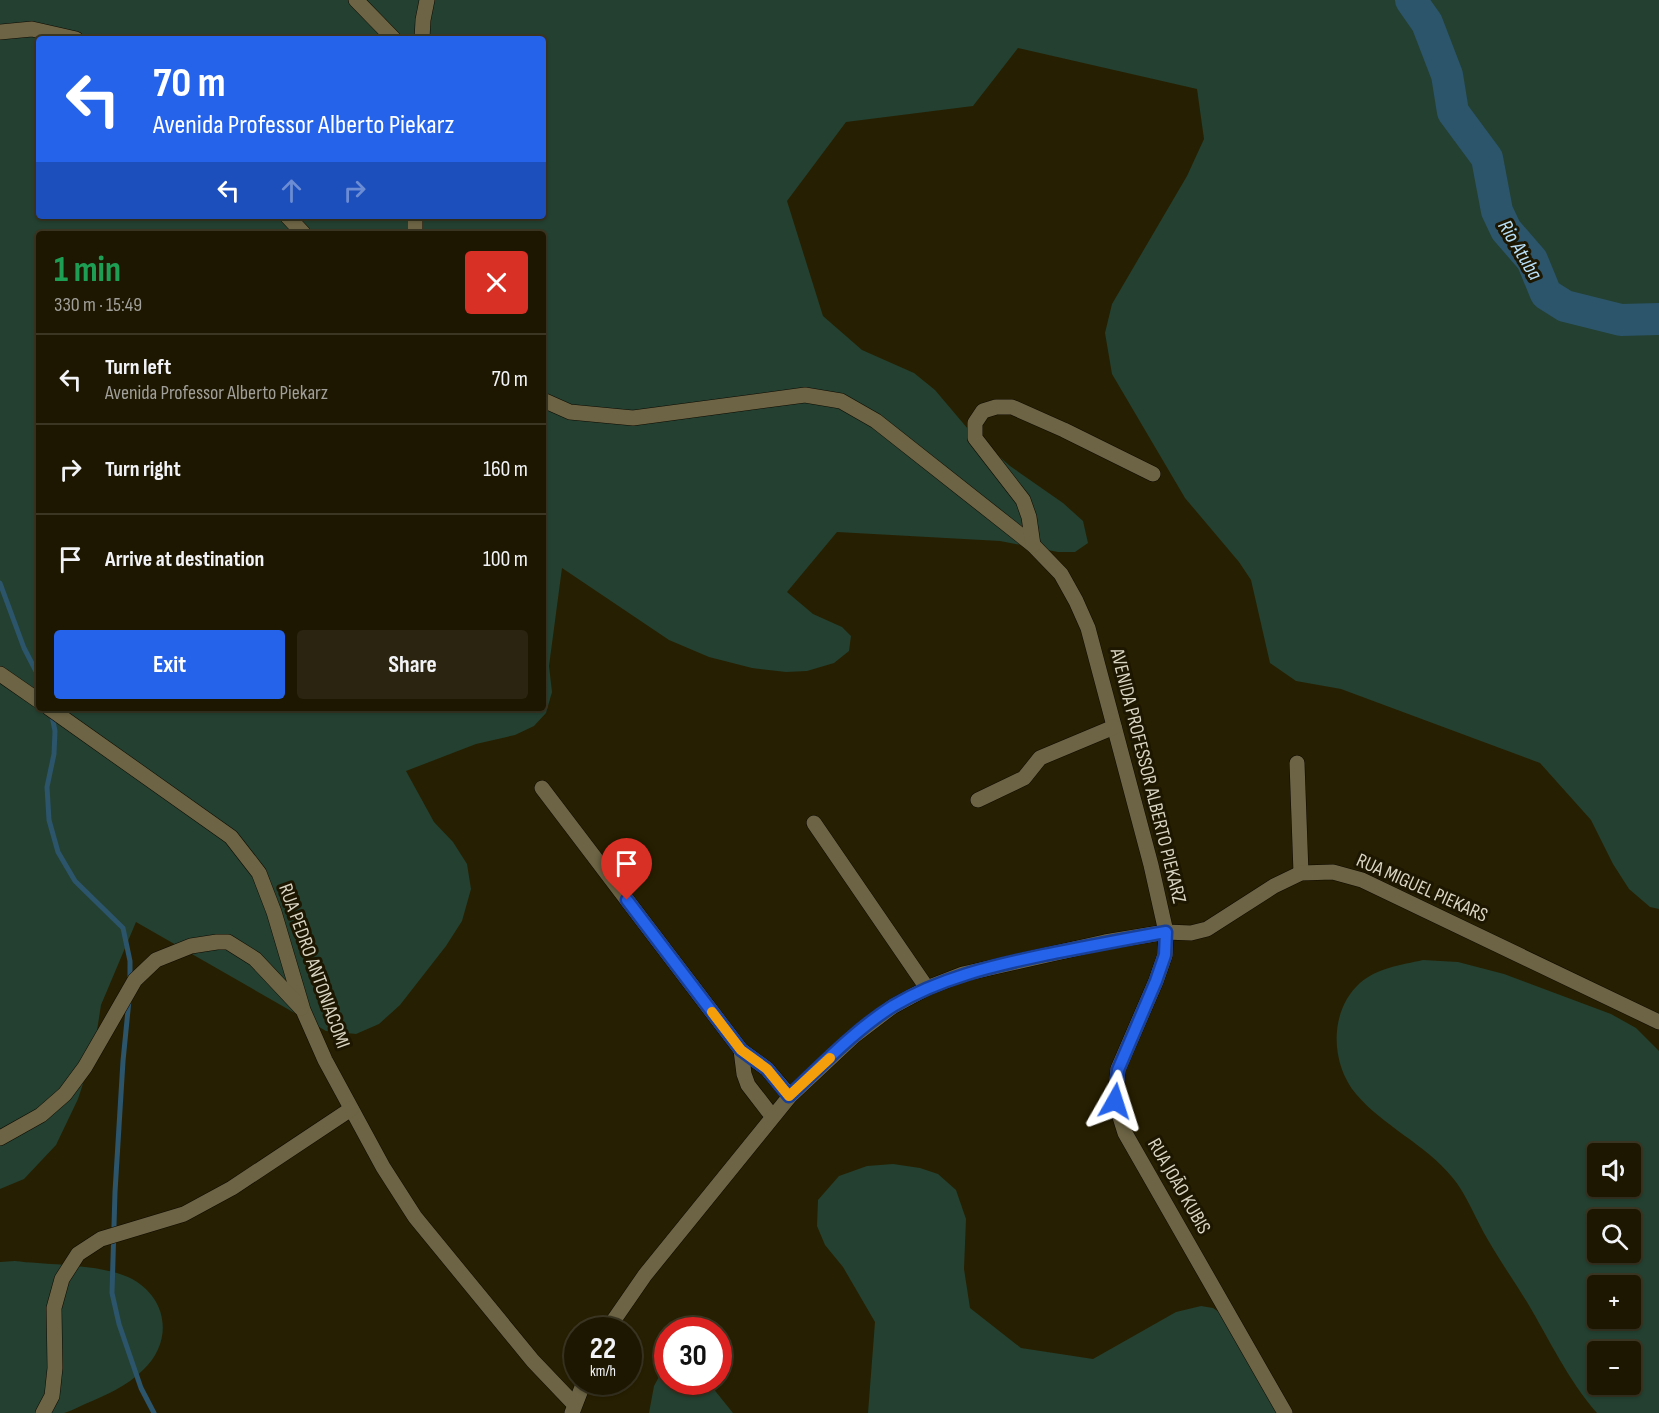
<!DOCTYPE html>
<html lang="en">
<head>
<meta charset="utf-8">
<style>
	:root { --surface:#1d1701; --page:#2a2410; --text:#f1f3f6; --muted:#a09f99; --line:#3b3623; --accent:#2563eb }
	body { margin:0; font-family:"Sofia Sans Condensed",sans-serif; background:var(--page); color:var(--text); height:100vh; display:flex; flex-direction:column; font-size:22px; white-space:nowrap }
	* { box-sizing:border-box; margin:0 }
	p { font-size:20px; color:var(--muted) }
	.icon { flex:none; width:33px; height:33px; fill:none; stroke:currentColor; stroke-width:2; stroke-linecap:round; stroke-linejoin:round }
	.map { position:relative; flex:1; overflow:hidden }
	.drawer { position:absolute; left:36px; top:231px; width:510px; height:480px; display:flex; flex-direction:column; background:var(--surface); border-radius:6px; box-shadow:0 2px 4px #0004,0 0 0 2px var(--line) }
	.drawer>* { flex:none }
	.banner { position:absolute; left:36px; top:36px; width:510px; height:183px; border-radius:6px; box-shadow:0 2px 4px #0004,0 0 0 2px var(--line); background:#2563eb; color:#fff; overflow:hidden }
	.controls { position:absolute; left:1587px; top:1143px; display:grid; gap:12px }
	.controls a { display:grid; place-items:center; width:54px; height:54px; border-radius:6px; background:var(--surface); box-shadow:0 2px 4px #0004,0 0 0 2px var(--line); font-size:30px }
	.speed { position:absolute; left:564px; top:1317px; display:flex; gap:12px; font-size:30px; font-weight:700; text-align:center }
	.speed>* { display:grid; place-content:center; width:78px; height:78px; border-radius:50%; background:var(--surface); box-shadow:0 2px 4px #0004,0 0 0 2px var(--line); line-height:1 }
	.speed small { font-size:15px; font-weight:400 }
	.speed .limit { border:9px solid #d22; background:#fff; color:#111 }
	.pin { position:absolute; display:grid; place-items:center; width:51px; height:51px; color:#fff; margin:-62px -26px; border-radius:50% 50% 50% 0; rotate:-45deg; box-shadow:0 0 6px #0007 }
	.pin .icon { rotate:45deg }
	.me { position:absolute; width:66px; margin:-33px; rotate:6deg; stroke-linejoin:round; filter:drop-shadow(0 0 4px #0008) }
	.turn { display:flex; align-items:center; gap:21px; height:126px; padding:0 18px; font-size:27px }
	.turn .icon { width:78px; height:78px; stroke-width:2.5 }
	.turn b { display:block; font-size:42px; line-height:51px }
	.lanes { display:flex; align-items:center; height:57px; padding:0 18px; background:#0003; justify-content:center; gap:30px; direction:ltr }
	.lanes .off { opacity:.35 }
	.round { display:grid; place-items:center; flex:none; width:63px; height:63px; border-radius:6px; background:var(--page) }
	.head { display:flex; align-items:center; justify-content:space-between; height:102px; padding:0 18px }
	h1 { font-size:36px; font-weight:700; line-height:45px; color:#1e9e55 }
	.button { display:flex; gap:12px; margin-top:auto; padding:12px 18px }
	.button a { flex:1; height:69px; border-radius:6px; background:var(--accent); color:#fff; font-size:24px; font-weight:700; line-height:69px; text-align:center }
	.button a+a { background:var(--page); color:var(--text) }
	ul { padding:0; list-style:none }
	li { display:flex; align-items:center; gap:18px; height:90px; padding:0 18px; border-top:2px solid var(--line) }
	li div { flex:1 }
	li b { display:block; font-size:22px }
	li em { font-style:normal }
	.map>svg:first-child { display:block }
</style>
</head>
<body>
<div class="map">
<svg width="1659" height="1413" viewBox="0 0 1659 1413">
	<rect width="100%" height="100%" fill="#271f01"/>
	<!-- green -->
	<g fill="#234030" fill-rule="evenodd">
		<path d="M 0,0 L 1659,0 L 1659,909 L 1650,907 L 1629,889 L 1613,864 L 1591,820 L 1540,763 L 1341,689 L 1296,681 L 1270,663 L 1251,580 L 1239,562 L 1185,498 L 1112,374 L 1105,333 L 1112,304 L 1187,176 L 1204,139 L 1197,89 L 1018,48 L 973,106 L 846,122 L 787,201 L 823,316 L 862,350 L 914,373 L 935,390 L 968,429 L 1010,466 L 1063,503 L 1083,521 L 1088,543 L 1075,552 L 1058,552 L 1000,541 L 837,532 L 787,592 L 813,614 L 842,627 L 851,636 L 849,651 L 834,663 L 807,671 L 786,672 L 752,668 L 709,657 L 669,640 L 562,568 L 549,666 L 552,692 L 546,713 L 534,726 L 515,735 L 476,744 L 406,771 L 434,822 L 453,842 L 467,864 L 471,889 L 462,921 L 446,946 L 400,1005 L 379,1024 L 356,1034 L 326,1031 L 136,922 L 101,1005 L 94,1050 L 78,1099 L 56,1145 L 24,1179 L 0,1189 ZM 39,39 L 543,39 L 543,216 L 39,216 ZM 39,234 L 543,234 L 543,708 L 39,708 Z"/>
		<path d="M 1423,960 L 1458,962 L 1504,974 L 1611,1014 L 1636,1028 L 1659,1051 L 1659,1413 L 1597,1413 C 1568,1380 1549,1339 1527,1302 C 1514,1281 1500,1261 1488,1240 C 1477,1222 1466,1193 1452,1177 C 1425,1144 1383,1126 1356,1094 C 1330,1063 1329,1011 1360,983 C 1377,968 1401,965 1423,960 ZM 1598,1154 L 1630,1154 L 1630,1186 L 1598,1186 ZM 1598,1220 L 1630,1220 L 1630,1252 L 1598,1252 ZM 1598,1286 L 1630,1286 L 1630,1318 L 1598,1318 ZM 1598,1352 L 1630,1352 L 1630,1384 L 1598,1384 Z"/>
		<path d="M 893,1164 L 920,1168 L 938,1174 L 956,1190 L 966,1219 L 964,1269 L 970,1308 L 1021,1348 L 1093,1359 L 1176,1312 L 1201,1306 L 1213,1308 L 1234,1322 L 1278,1413 L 868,1413 L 875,1322 L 843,1267 L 825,1245 L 817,1226 L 818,1200 L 839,1176 L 867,1166 Z"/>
		<path d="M 15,1261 C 47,1265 99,1264 128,1277 C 167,1295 175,1340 143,1370 C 126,1387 106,1395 85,1404 C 78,1407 71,1411 64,1413 C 49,1413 16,1413 0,1413 L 0,1262 Z"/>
		<path d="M 667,1362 L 668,1382 L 708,1382 L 733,1413 L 649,1413 L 654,1386 Z"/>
	</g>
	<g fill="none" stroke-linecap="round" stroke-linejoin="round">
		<!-- stream -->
		<g stroke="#2c546b" stroke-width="5">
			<path d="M 0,583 L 24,648 L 39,677"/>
			<path d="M 52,716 L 55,731 L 54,754 L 47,787 L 49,820 L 58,852 L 75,881 L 123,928 L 130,961 L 130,981"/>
			<path d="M 129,1000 L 123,1061 L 115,1192 L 112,1293 L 119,1324 L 141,1388 L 154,1413"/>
		</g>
		<!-- river -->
		<path stroke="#2c546b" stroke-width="32" d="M 1411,0 L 1427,23 L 1447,75 L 1453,112 L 1487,158 L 1497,211 L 1506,230 L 1532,260 L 1546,294 L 1565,306 L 1621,320 L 1659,319"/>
		<!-- minor casing -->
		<g stroke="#0e0900" stroke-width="16">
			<g id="minor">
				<path d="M 356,0 L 394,39"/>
				<path d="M 0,32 L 32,29 L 76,39"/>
				<path d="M 422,39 L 423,20 L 427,0"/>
				<path d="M 287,216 L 304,234"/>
				<path d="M 415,234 L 415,216"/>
				<path d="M 543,400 L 570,412 L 633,418 L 805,395 L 841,401 L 876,421 L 1033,545 L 1061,574 L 1076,601 L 1088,628 L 1151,865 L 1166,932 L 1165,955 L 1156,981 L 1118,1069 L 1115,1101 L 1125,1133 L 1285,1413"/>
				<path d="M 1033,545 L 1029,517 L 1023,500 L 975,438 L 975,423 L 983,411 L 996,407 L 1012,407 L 1064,430 L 1153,474"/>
				<path d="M 0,674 L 39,701"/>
				<path d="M 49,708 L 231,837 L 259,873 L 274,912 L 303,1010 L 325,1060 L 383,1167 L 415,1217 L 533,1361 L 574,1404"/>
				<path d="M 1297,763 L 1301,873"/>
				<path d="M 542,788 L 741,1050 L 767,1069 L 790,1096"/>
				<path d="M 978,800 L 1024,778 L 1040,758 L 1114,727"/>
				<path d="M 814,823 L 927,988"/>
				<path d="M 741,1050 L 744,1074 L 748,1085 L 772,1116"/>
				<path d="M 0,1138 L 41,1115 L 65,1094 L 85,1067 L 135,980 L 156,960 L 191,946 L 217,942 L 228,942 L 255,959 L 301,1008"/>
				<path d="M 607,1330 L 645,1275 L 790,1096 L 854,1036 L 892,1007 L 927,988 L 963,974 L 1105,942 L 1166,932 L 1191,933 L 1207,929 L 1274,886 L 1301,873 L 1333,872 L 1362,880 L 1659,1022"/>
				<path d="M 43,1413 L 52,1396 L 55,1368 L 54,1308 L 62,1279 L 78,1254 L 101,1239 L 184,1214 L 232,1188 L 351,1109"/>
				<path d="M 572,1413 L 584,1382"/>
			</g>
		</g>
		<!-- minor -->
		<use href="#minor" stroke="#6c6444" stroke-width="15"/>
	</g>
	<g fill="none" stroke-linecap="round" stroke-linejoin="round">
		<!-- route casing -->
		<g stroke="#184099" stroke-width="15">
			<path id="route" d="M 627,900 L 741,1050 L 767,1069 L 789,1096 C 822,1065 855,1030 893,1006 C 940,978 992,966 1044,955 C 1085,947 1125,939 1166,932 L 1165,955 L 1156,981 L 1118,1070 L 1115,1101"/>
		</g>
		<!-- route -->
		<use href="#route" stroke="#2563eb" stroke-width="10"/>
		<!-- slow -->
		<path stroke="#f59e0b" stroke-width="10" d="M 712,1012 L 741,1050 L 767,1069 L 789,1096 L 830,1058"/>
	</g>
	<g text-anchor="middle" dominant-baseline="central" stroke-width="6" stroke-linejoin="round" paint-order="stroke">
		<!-- street labels -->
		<g font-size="20" fill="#d9d5c3" stroke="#1d1600">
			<text transform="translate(1148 776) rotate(76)">AVENIDA PROFESSOR ALBERTO PIEKARZ</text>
			<text transform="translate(1422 888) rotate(24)">RUA MIGUEL PIEKARS</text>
			<text transform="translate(314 966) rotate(70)">RUA PEDRO ANTONIACOMI</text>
			<text transform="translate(1179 1186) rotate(60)">RUA JOÃO KUBIS</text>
		</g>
		<!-- water labels -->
		<g font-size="21" font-style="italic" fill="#b8e0f8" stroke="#1d1600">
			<text transform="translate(1520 250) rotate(59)">Rio Atuba</text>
		</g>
	</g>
</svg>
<div class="controls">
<a><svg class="icon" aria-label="sound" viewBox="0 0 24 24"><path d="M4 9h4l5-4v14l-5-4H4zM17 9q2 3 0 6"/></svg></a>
<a><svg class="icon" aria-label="search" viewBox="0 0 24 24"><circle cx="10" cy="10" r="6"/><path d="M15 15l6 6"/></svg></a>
<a>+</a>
<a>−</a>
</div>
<div class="speed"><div>22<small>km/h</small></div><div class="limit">30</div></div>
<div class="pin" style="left:627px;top:900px;background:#d93025"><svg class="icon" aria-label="arrive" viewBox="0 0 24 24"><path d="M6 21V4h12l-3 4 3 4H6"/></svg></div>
<svg class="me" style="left:1115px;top:1101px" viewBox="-20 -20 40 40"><path d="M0-17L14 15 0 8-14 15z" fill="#2563eb" stroke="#fff" stroke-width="4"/></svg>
<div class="banner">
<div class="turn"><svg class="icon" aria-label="left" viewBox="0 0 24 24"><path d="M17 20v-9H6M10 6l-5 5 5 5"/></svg><div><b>70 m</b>Avenida Professor Alberto Piekarz</div></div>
<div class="lanes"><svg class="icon" aria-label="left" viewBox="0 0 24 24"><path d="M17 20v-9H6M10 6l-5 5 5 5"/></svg><svg class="icon off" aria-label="ahead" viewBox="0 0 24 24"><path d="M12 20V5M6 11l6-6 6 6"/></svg><svg class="icon off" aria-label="right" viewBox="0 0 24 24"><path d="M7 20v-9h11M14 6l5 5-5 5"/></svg></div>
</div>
<section class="drawer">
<div class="head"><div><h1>1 min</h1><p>330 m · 15:49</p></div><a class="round" style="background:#d93025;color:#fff"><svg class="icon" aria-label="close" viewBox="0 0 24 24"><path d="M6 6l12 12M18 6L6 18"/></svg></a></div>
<ul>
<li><svg class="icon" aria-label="left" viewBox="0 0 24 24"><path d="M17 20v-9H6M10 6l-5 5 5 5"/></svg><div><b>Turn left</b><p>Avenida Professor Alberto Piekarz</p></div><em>70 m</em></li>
<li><svg class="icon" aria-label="right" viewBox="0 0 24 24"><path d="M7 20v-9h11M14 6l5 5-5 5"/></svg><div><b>Turn right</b></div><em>160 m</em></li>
<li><svg class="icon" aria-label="arrive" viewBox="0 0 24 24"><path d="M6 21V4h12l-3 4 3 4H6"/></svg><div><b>Arrive at destination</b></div><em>100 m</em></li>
</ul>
<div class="button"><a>Exit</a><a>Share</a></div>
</section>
</div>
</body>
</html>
